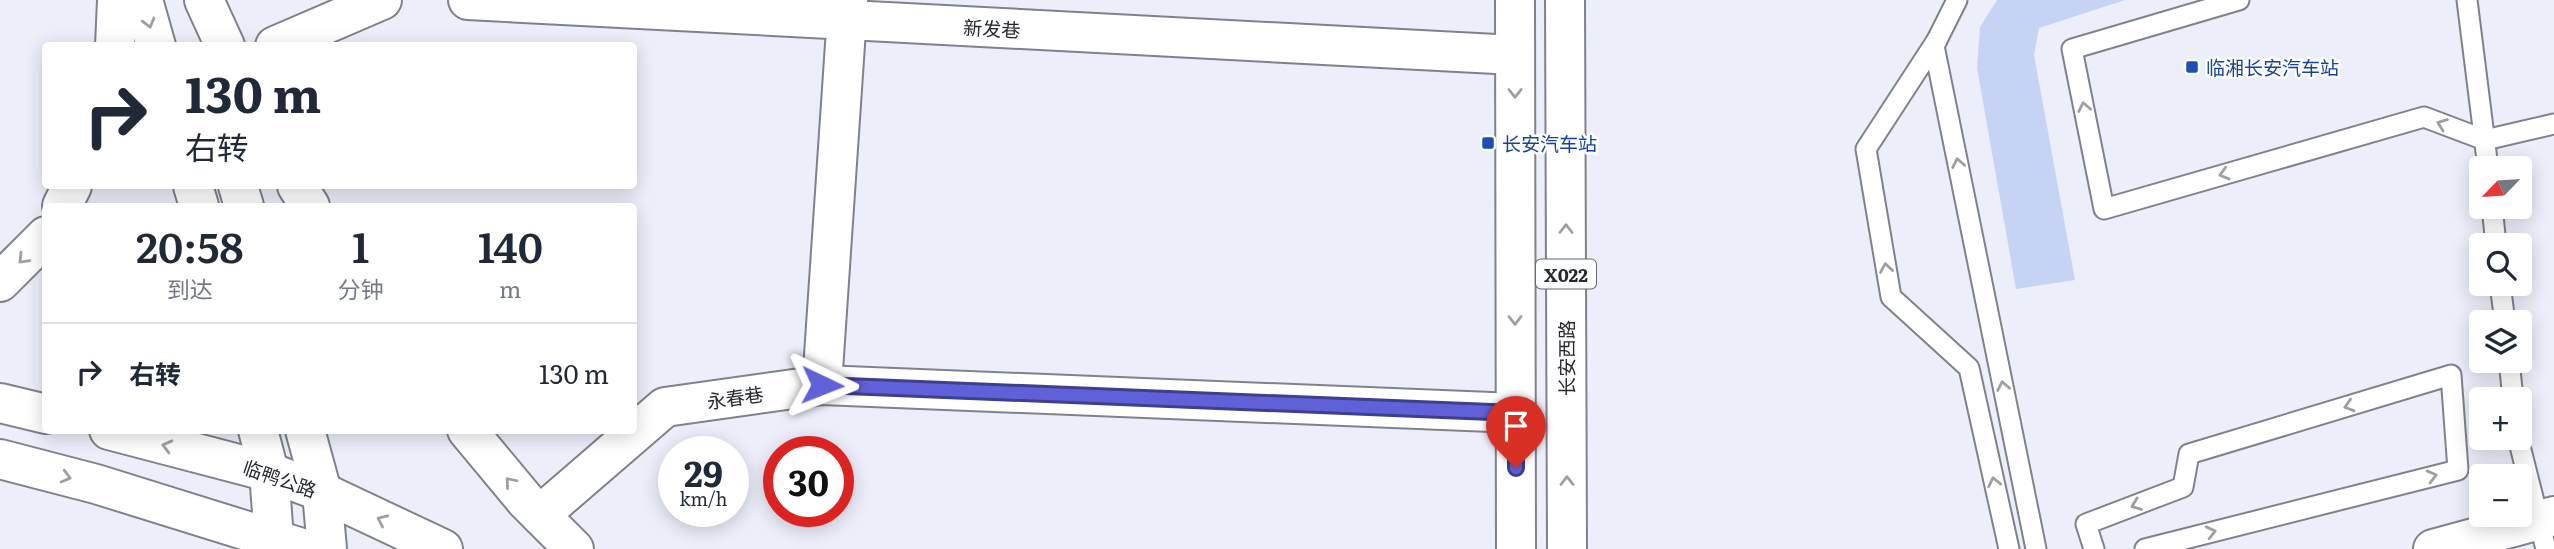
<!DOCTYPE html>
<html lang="zh">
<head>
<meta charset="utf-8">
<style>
	:root { --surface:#fff; --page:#f6f6f7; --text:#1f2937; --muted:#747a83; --line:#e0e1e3 }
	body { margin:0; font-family:Literata,"Noto Sans SC",serif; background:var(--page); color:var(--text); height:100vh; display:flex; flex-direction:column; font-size:26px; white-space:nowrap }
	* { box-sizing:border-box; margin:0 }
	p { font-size:23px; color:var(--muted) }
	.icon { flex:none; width:38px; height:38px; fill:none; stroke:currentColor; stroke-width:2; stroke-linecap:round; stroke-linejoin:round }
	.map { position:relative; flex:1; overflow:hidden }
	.panel { position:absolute; left:42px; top:203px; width:595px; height:231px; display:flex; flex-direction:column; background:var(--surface); border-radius:7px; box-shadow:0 4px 18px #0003 }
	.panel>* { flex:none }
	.top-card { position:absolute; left:42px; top:42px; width:595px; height:147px; border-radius:7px; box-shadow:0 4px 18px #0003; background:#fff; color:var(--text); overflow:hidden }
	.needle { width:46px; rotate:245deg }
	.controls { position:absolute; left:2469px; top:156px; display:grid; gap:14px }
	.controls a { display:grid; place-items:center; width:63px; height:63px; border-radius:7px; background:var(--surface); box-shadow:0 4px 18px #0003; font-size:35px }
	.speed { position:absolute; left:658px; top:436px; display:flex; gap:14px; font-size:35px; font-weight:700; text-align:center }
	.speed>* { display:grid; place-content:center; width:91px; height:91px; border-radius:50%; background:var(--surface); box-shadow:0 4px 18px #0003; line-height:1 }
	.speed small { font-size:18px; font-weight:400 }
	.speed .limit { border:10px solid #d22; background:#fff; color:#111 }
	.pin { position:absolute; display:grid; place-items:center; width:60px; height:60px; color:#fff; margin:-72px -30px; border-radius:50% 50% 50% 0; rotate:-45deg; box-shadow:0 0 7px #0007 }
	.pin .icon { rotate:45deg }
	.me { position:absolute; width:77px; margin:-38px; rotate:92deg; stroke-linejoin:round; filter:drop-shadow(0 0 5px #0008) }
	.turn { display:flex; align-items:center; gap:24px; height:147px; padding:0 28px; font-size:32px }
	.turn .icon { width:91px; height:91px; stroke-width:2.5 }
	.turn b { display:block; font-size:49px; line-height:60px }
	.eta { display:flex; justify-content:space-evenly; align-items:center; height:119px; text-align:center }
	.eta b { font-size:42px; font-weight:600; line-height:49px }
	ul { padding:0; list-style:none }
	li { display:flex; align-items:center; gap:21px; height:98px; padding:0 28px; border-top:2px solid var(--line) }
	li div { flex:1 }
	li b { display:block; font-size:26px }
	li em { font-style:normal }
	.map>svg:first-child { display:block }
</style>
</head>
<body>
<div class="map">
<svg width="2554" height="549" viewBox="0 0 2554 549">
	<rect width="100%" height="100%" fill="#eceffa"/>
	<!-- building -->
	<path fill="#c7d3f5" d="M 1997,0 L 2125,0 L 2039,28 L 2034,55 L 2075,280 L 2016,289 L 1977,68 L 1980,27 Z"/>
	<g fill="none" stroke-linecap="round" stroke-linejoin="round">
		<!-- lane casing -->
		<g stroke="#7f828b" stroke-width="23">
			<g id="lane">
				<path d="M 1957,0 L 1934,46 L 2036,549"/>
				<path d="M 2239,0 L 2072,49 L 2104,209 L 2424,117 L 2485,140 L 2554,124"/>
				<path d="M 2467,0 L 2488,168"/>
				<path d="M 1937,40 L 1866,149 L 1891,297 L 1969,368 L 2009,549"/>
				<path d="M 2492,206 L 2496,245"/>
				<path d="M 2500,284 L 2505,322"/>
				<path d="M 2509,360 L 2513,399"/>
				<path d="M 2518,438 L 2546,549"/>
				<path d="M 2094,549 L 2086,524 L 2183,487 L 2189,454 L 2451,375 L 2458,470 L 2145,549"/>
			</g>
		</g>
		<!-- street casing -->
		<g stroke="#7f828b" stroke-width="42">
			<g id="street">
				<path d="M 468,0 L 1515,55"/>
				<path d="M 275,46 L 382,0"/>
				<path d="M 822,385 L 848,0"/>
				<path d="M 540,515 L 665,407 L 822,385 L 1516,413"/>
			</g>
		</g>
		<!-- secondary casing -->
		<g stroke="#7f828b" stroke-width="42">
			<g id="secondary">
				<path d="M 143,0 L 156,46"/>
				<path d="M 204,0 L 225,46"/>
				<path d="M 193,186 L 199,206"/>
				<path d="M 238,186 L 244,206"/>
				<path d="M 297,186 L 310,206"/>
				<path d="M 258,430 L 269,472 L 274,539"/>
				<path d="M 305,430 L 322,492 L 327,549"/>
				<path d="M 467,430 L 526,501 L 574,549"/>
				<path d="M 2433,549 L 2554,516"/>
			</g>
		</g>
		<!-- primary casing -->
		<g stroke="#7f828b" stroke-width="42">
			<g id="primary">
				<path d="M 1515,0 L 1516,549"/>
				<path d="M 1565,0 L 1567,549"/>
				<path d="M 115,46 L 117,0"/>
				<path d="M 62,206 L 72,186"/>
				<path d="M 0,282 L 46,236"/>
				<path d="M 0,403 L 46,414"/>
				<path d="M 109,430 L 269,472 L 322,492 L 443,549"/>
				<path d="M 0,459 L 96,484 L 305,549"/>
			</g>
		</g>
		<!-- lane -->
		<use href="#lane" stroke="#fff" stroke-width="19"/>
		<!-- street -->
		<use href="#street" stroke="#fff" stroke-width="38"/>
		<!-- secondary -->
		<use href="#secondary" stroke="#fff" stroke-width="38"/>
		<!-- primary -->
		<use href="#primary" stroke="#fff" stroke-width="38"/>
	</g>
	<!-- one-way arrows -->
	<defs><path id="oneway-chevron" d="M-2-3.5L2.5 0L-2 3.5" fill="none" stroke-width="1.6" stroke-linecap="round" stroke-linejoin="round" transform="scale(1.75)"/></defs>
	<g stroke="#9e9fa0">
		<use href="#oneway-chevron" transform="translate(149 23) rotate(75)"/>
		<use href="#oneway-chevron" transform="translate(1515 93) rotate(90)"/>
		<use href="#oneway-chevron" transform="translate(2084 107) rotate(-101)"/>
		<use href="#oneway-chevron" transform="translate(2442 124) rotate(-159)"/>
		<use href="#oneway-chevron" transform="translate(1958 163) rotate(-101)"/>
		<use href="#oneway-chevron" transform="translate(2224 174) rotate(164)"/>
		<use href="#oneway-chevron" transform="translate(1566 229) rotate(-90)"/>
		<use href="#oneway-chevron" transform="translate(23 259) rotate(134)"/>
		<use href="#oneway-chevron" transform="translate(1886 268) rotate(-99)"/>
		<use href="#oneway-chevron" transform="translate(1515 320) rotate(90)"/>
		<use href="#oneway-chevron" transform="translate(2003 386) rotate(-101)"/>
		<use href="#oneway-chevron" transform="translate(2349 406) rotate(163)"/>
		<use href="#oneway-chevron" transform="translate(167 446) rotate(-166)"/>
		<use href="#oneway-chevron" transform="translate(2432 476) rotate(-14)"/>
		<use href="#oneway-chevron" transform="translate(66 477) rotate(15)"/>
		<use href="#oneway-chevron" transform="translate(1567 481) rotate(-90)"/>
		<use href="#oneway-chevron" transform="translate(510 482) rotate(-130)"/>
		<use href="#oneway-chevron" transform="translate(1994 482) rotate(-102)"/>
		<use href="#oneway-chevron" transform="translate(2136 505) rotate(159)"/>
		<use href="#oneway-chevron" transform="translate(382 520) rotate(-155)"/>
		<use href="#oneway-chevron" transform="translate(2211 532) rotate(-14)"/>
	</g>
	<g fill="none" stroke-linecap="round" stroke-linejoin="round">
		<!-- route casing -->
		<g stroke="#3e3f8d" stroke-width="18">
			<path id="route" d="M 822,385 L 1516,413 L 1516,468"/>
		</g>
		<!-- route -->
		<use href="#route" stroke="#6061d9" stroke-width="12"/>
	</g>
	<!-- markers -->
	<g fill="#1a4fb4" stroke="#fcfdff" stroke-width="2.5">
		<rect x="2185" y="60" width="14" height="14" rx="3.5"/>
		<rect x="1481" y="136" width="14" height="14" rx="3.5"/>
	</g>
	<g text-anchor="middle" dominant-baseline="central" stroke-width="5" stroke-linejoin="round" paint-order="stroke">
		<!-- shield labels -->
		<rect fill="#fcfdff" stroke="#68696c" stroke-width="2" x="1536" y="259.5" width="60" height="29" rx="5"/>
		<g font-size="18" font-weight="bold" fill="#28292d">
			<text x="1566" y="274">X022</text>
		</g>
		<!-- street labels -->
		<g font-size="19" fill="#28292d" stroke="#fcfdff">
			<text transform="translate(992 28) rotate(3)">新发巷</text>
			<text transform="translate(1566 358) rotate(-90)">长安西路</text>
			<text transform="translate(735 397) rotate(-8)">永春巷</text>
			<text transform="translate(280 478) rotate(19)">临鸭公路</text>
		</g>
		<!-- transit labels -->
		<g font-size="19" fill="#164399" stroke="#fcfdff" text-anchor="start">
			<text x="2206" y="67">临湘长安汽车站</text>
			<text x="1502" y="143">长安汽车站</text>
		</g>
	</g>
</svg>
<div class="controls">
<a><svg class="needle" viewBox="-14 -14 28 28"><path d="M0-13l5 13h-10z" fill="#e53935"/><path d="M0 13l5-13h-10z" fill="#747a83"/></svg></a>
<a><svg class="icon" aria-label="search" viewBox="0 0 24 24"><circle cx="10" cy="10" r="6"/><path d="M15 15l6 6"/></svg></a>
<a><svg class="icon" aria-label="layers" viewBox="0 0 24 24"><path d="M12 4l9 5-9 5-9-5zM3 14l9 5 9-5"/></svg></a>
<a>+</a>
<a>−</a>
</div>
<div class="speed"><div>29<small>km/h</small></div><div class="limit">30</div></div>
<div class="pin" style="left:1516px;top:468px;background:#d93025"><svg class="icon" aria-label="arrive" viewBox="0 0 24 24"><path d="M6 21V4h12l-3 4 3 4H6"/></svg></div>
<svg class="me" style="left:822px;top:385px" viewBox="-20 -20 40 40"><path d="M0-17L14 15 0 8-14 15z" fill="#6061d9" stroke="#fff" stroke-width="4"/></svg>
<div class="top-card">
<div class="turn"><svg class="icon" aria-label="right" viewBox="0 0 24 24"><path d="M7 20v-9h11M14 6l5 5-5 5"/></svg><div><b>130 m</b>右转</div></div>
</div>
<section class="panel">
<div class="eta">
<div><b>20:58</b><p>到达</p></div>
<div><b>1</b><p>分钟</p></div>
<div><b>140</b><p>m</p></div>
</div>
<ul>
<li><svg class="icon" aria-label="right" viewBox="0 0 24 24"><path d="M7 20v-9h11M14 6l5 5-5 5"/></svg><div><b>右转</b></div><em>130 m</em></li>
</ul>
</section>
</div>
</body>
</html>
